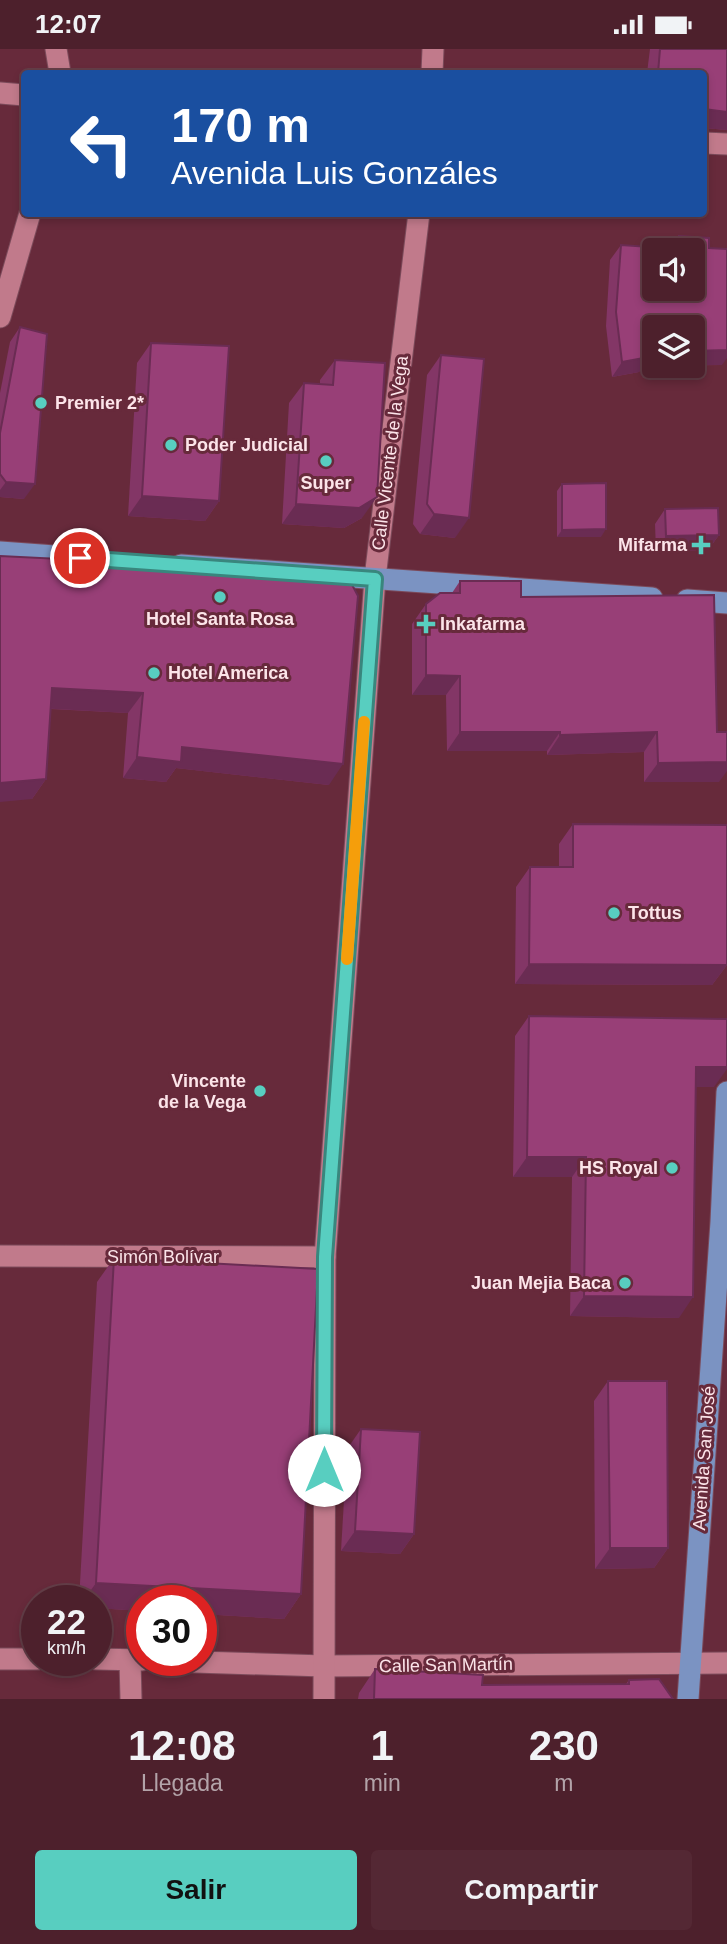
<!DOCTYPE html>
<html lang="es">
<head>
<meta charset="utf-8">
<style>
	:root { --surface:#4d202c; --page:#542834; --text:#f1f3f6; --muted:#b3a3a9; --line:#643e48; --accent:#58cec0 }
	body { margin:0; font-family:Helvetica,sans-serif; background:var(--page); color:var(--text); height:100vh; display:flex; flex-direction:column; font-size:26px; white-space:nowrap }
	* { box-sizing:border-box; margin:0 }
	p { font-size:23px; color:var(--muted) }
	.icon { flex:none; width:38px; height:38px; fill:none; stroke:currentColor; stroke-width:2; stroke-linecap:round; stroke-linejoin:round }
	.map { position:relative; height:1650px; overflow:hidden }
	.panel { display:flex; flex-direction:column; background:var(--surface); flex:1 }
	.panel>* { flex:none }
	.hud { position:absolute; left:21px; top:21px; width:686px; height:147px; border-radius:7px; box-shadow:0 4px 10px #0003,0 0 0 2px var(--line); background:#1a4fa0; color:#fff; overflow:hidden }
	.fabs { position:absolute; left:642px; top:189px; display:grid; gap:14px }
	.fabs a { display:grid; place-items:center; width:63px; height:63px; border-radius:7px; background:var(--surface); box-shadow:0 4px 10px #0003,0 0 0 2px var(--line); font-size:35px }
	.speed { position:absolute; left:21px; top:1536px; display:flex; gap:14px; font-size:35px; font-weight:700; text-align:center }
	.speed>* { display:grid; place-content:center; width:91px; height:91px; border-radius:50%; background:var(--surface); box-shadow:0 4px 10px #0003,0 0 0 2px var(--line); line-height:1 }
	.speed small { font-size:18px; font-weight:400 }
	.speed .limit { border:10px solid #d22; background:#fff; color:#111 }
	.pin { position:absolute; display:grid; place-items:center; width:60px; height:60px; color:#fff; margin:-30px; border:4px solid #fff; border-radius:50%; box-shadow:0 2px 7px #0007 }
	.me { position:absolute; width:77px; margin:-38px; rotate:0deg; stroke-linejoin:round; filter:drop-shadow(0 0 5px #0008) }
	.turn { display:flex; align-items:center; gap:24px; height:147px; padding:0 35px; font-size:32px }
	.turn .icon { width:91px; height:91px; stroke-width:2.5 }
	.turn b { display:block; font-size:49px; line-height:60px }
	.eta { display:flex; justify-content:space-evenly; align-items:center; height:119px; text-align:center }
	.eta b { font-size:42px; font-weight:800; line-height:49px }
	.button { display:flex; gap:14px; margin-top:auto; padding:14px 35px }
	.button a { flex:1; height:80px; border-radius:7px; background:var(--accent); color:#111; font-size:28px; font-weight:800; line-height:80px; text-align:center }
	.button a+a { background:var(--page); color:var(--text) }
	.status { display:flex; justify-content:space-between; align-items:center; height:49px; padding:0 35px; background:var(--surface); direction:ltr }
	.status svg { height:19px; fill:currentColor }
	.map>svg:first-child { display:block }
</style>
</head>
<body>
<div class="status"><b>12:07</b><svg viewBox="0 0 49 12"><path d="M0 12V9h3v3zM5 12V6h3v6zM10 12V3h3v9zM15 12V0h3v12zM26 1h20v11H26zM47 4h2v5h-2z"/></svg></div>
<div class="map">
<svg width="727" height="1650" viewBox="0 0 727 1650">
	<rect width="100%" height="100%" fill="#672a3b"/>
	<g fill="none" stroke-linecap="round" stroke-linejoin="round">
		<!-- minor casing -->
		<g stroke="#7b4a5a" stroke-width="23">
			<g id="minor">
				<path d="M 56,0 L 60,24"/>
				<path d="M 432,24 L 433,0"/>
				<path d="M 0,44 L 24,46"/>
				<path d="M 704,94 L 727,95"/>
				<path d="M 0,268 L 30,164"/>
				<path d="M 0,1207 L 325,1208"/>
				<path d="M 0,1610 L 37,1610"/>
				<path d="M 96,1610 L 142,1611"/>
				<path d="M 130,1611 L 131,1650"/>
				<path d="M 164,1612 L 324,1617 L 727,1614"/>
				<path d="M 324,1650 L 325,1208 L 375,529 L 419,164"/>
			</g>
		</g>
		<!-- major casing -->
		<g stroke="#7b4a5a" stroke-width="23">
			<g id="major">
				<path d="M 0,503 L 82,509"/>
				<path d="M 181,516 L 652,549"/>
				<path d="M 687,551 L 727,554"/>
				<path d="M 688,1650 L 721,1173 L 727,1043"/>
			</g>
		</g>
		<!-- minor -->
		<use href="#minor" stroke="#c17a8b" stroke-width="21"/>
		<!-- major -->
		<use href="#major" stroke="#7b93c2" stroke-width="21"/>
	</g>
	<!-- wall -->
	<g fill="#833666">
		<path d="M 650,0 L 727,0 L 727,81 L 704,79 L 704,24 L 647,24 Z"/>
		<path d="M 679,187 L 709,199 L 722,316 L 643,317 L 639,323 L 612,328 L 606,277 L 610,211 L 621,196 L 671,199 Z"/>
		<path d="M 20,278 L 24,450 L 0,448 L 0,344 L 10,293 Z"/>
		<path d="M 151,294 L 219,452 L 205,472 L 128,467 L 137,314 Z"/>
		<path d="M 441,306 L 455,489 L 420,485 L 413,475 L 427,326 Z"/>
		<path d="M 335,311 L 362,469 L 344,479 L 282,475 L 289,354 L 304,334 L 320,335 L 320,331 Z"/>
		<path d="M 562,435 L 601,488 L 557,488 L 557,442 Z"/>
		<path d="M 665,460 L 719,486 L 708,501 L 656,502 L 655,475 Z"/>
		<path d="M 61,501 L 107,509 L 329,736 L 176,719 L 166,733 L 123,729 L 128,664 L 51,660 L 46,730 L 32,750 L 55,509 Z"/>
		<path d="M 460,532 L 521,548 L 717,683 L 719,733 L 644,733 L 644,703 L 547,706 L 547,702 L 447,702 L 446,646 L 412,646 L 412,575 L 426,555 L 452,544 Z"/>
		<path d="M 573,775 L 727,916 L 712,936 L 515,935 L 516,838 L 530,818 L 559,818 L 559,795 Z"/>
		<path d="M 529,967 L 714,1038 L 696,1038 L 679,1269 L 570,1267 L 572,1128 L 513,1128 L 515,987 Z"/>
		<path d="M 114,1209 L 301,1545 L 284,1570 L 201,1565 L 201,1552 L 142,1562 L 96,1559 L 96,1552 L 79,1552 L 97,1233 Z"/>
		<path d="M 608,1332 L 668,1499 L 654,1519 L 595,1520 L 594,1352 Z"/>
		<path d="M 361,1380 L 414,1485 L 400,1505 L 341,1502 L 347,1400 Z"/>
		<path d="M 375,1620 L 482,1636 L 626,1635 L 629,1631 L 673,1650 L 358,1650 L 359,1644 Z"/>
	</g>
	<!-- shaded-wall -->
	<g fill="#6a2c53">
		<path d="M 704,60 L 727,63 L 727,81 L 704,79 Z"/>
		<path d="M 727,301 L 727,309 L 722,316 L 693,316 L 693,302 Z"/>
		<path d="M 648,303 L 654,303 L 654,317 L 677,317 L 643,317 L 639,323 L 612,328 L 622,313 Z"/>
		<path d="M 6,433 L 35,435 L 24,450 L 0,448 L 0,441 Z"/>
		<path d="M 142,447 L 219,452 L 205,472 L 128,467 Z"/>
		<path d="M 377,448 L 362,469 L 344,479 L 282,475 L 296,455 Z"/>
		<path d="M 434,465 L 469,469 L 455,489 L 420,485 Z"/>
		<path d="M 606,480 L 601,488 L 557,488 L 562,481 Z"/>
		<path d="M 719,486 L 708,501 L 656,502 L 666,487 Z"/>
		<path d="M 426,626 L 460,627 L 446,646 L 412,646 Z"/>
		<path d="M 52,639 L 143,644 L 128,664 L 38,659 Z"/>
		<path d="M 460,683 L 560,683 L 547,702 L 447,702 Z"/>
		<path d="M 657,683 L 644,703 L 547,706 L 560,686 Z"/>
		<path d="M 182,698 L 343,715 L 329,736 L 176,719 L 166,733 L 123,729 L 137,708 Z"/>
		<path d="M 727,713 L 727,722 L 719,733 L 644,733 L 658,714 Z"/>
		<path d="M 46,730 L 32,750 L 0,753 L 0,734 Z"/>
		<path d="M 529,915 L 727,916 L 712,936 L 515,935 Z"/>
		<path d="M 696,1018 L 727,1018 L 727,1020 L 714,1038 L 682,1038 Z"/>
		<path d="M 527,1108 L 586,1108 L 572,1128 L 513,1128 Z"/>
		<path d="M 584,1247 L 693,1248 L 679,1269 L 570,1267 Z"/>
		<path d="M 355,1482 L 414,1485 L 400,1505 L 341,1502 Z"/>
		<path d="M 610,1499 L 668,1499 L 654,1519 L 595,1520 Z"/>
		<path d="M 96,1534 L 301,1545 L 284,1570 L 201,1565 L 201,1552 L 142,1552 L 142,1562 L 96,1559 L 96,1552 L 83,1552 Z"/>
	</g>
	<!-- building -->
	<g fill="#983f77" stroke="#6a2c53" stroke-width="2" fill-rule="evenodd">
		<path d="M 660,0 L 727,0 L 727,63 L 704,60 L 704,24 L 658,24 Z"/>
		<path d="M 679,187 L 709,189 L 709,199 L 727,200 L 727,301 L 693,302 L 693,278 L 654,278 L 654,303 L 648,303 L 649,308 L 622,313 L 616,263 L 621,196 L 679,200 ZM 654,201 L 693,201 L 693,240 L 654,240 Z"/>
		<path d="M 20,278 L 47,285 L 35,435 L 6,433 L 0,425 L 0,384 Z"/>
		<path d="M 151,294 L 229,297 L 219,452 L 142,447 Z"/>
		<path d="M 441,306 L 484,310 L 469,469 L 434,465 L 427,455 Z"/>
		<path d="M 335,311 L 385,314 L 377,448 L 359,459 L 296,455 L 304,334 L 333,336 Z"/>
		<path d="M 606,434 L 606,480 L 562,481 L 562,435 Z"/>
		<path d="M 718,459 L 719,486 L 666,487 L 665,460 Z"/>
		<path d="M 61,501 L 107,504 L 107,509 L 349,530 L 358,547 L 343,715 L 182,698 L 181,713 L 137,708 L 143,644 L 52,639 L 46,730 L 0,734 L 0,507 L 60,510 Z"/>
		<path d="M 460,532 L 521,532 L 521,548 L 714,546 L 717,683 L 727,683 L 727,713 L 658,714 L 657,683 L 560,686 L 560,683 L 460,683 L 460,627 L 426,626 L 426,555 L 440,544 L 460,544 Z"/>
		<path d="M 573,775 L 727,776 L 727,916 L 529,915 L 530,818 L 573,818 Z"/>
		<path d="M 529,967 L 727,970 L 727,1018 L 696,1018 L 693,1248 L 584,1247 L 586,1108 L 527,1108 Z"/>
		<path d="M 114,1209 L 318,1220 L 301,1545 L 96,1534 Z"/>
		<path d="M 608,1332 L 667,1332 L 668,1499 L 610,1499 Z"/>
		<path d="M 361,1380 L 420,1383 L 414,1485 L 355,1482 Z"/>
		<path d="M 375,1620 L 483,1626 L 482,1636 L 629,1635 L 629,1631 L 659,1630 L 673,1650 L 374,1650 Z"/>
	</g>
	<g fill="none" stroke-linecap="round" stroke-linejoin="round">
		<!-- route casing -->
		<g stroke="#39867d" stroke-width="18">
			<path id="route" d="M 80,509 L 375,530 L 325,1208 L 324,1421"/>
		</g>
		<!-- route -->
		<use href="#route" stroke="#58cec0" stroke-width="12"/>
		<!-- slow -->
		<path stroke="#f59e0b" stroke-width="12" d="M 347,910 L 364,673"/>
	</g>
	<!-- markers -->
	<g fill="#58cec0" stroke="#672a3b" stroke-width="2.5">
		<circle cx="41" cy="354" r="7"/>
		<circle cx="171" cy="396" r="7"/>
		<circle cx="326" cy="412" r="7"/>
		<path d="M697.5 485.5h7v7h7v7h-7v7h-7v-7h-7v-7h7z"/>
		<circle cx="220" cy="548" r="7"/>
		<path d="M422.5 564.5h7v7h7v7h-7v7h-7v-7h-7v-7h7z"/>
		<circle cx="154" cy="624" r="7"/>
		<circle cx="614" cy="864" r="7"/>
		<circle cx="260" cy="1042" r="7"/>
		<circle cx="672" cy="1119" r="7"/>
		<circle cx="625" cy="1234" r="7"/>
	</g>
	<g text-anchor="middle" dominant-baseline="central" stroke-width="6" stroke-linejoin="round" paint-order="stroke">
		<!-- poi labels -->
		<g font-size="18" font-weight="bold" fill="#fce4e9" stroke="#672a3b" text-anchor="start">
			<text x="55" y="354">Premier 2*</text>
			<text x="185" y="396">Poder Judicial</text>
			<text x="326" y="434" text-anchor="middle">Super</text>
			<text x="687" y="496" text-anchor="end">Mifarma</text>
			<text x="220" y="570" text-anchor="middle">Hotel Santa Rosa</text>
			<text x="440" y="575">Inkafarma</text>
			<text x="168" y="624">Hotel America</text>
			<text x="628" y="864">Tottus</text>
			<text x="246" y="1032" text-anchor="end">Vincente<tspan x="246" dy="21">de la Vega</tspan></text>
			<text x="658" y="1119" text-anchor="end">HS Royal</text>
			<text x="611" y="1234" text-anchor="end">Juan Mejia Baca</text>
		</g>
		<!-- street labels -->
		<g font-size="18" fill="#fce4e9" stroke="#672a3b">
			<text transform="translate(390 404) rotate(-83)">Calle Vicente de la Vega</text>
			<text x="163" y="1208">Simón Bolívar</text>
			<text transform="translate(704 1409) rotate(-86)">Avenida San José</text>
			<text transform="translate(446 1616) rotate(-1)">Calle San Martín</text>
		</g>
	</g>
</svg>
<div class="fabs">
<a><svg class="icon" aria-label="sound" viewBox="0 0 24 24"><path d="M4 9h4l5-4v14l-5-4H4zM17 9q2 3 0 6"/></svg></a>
<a><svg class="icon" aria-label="layers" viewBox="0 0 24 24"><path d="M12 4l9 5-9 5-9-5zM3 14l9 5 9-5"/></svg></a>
</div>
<div class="speed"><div>22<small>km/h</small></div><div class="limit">30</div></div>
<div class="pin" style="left:80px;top:509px;background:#d93025"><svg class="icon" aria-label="arrive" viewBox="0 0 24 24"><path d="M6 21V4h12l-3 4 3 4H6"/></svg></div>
<svg class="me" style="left:324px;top:1421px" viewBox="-20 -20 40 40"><circle r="19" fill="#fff"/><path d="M0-13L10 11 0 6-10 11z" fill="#58cec0"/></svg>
<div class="hud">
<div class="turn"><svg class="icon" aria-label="left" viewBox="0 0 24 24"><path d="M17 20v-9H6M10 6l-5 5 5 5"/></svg><div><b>170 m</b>Avenida Luis Gonzáles</div></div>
</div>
</div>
<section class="panel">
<div class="eta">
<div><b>12:08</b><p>Llegada</p></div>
<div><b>1</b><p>min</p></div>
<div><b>230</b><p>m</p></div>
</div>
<div class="button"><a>Salir</a><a>Compartir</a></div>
</section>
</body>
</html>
